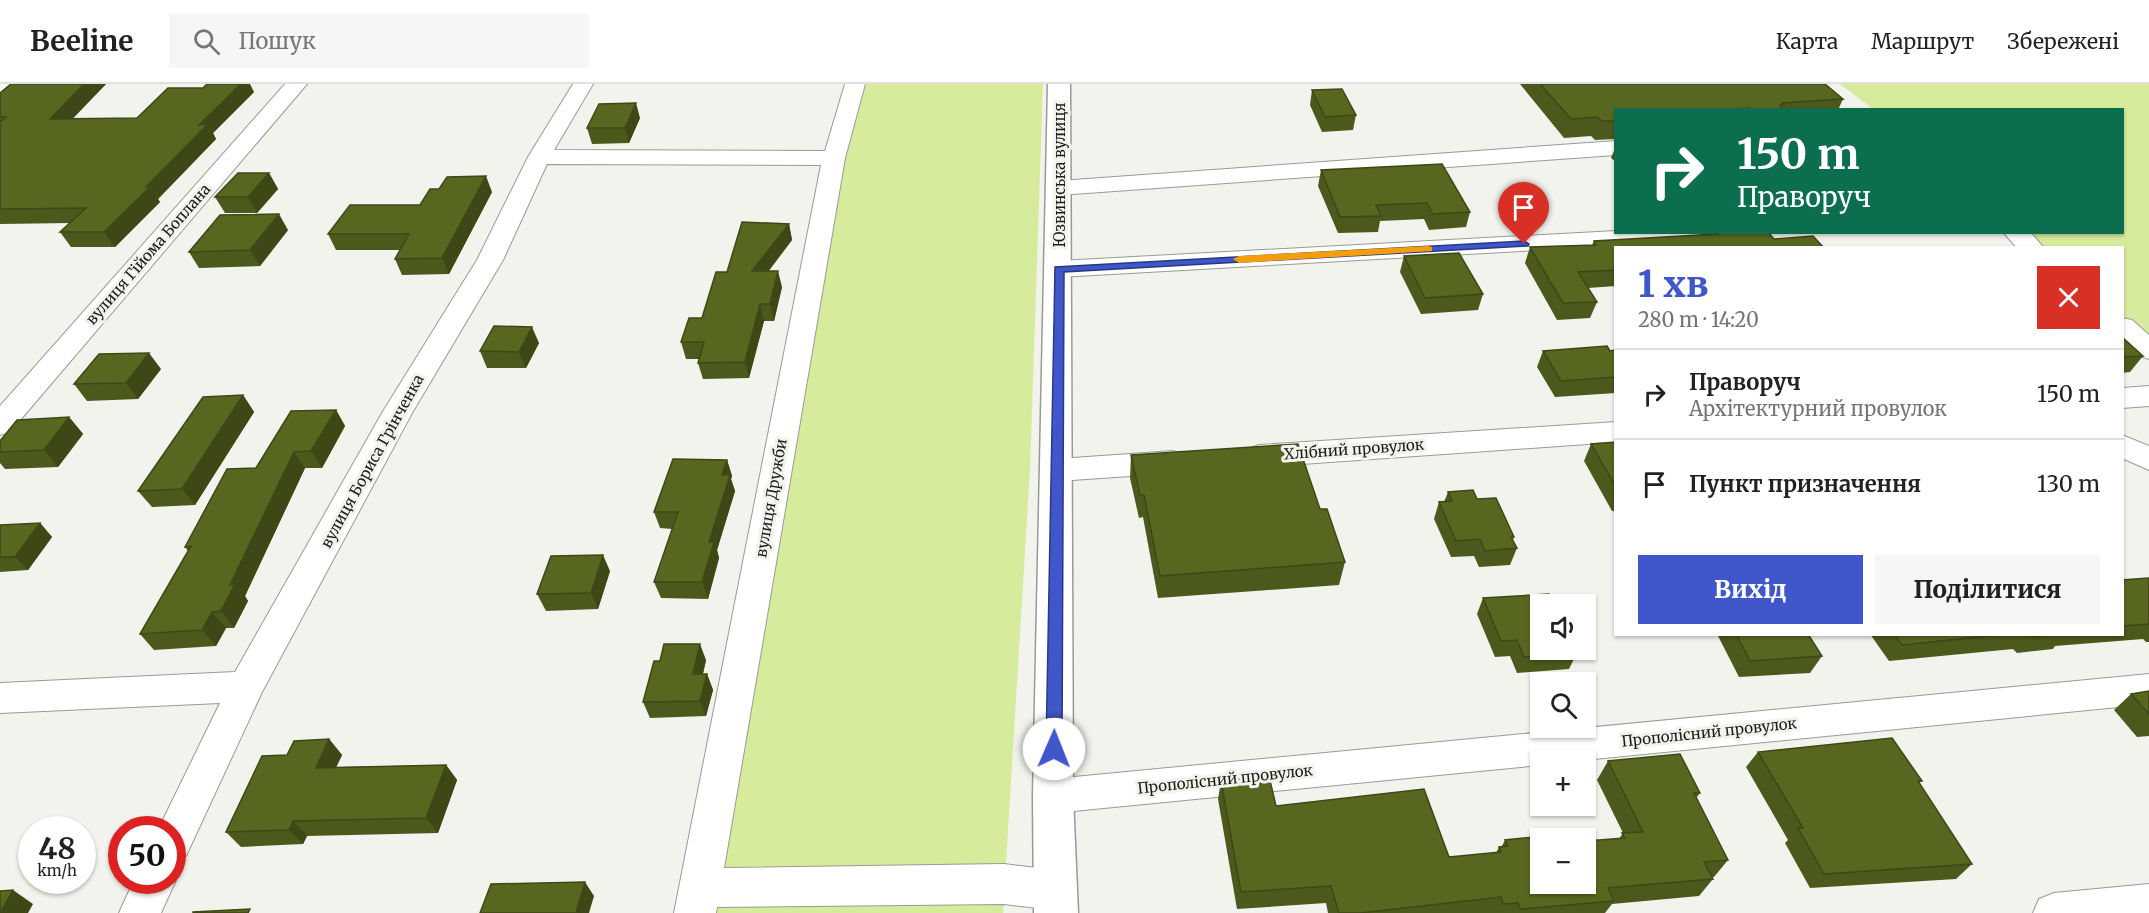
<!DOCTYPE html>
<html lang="uk">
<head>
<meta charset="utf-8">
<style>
	:root { --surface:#fff; --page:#f6f6f6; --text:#222; --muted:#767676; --line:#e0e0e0; --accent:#3f57ca }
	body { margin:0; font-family:Merriweather,serif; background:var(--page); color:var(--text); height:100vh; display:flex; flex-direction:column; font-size:22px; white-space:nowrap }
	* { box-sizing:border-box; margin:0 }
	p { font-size:20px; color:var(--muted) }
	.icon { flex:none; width:33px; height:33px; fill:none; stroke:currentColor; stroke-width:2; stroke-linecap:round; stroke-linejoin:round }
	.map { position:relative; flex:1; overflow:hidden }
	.sheet { position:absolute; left:1614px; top:162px; width:510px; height:390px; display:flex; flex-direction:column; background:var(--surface); border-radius:0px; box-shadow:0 2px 4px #0004 }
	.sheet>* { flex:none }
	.top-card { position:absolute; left:1614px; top:24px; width:510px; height:126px; border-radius:0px; box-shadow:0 2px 4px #0004; background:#0b6e4f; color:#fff; overflow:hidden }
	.fabs { position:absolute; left:1530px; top:510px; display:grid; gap:12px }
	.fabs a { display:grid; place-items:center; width:66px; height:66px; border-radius:0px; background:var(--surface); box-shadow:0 2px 4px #0004; font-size:30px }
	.speed { position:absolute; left:18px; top:732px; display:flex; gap:12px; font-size:30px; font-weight:700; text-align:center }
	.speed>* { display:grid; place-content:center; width:78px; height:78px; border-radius:50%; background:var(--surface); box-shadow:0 2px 4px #0004; line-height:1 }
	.speed small { font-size:15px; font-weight:400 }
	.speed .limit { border:9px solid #d22; background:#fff; color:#111 }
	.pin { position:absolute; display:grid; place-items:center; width:51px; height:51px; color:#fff; margin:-62px -26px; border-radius:50% 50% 50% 0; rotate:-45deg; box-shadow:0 0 6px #0007 }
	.pin .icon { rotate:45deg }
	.me { position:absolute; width:66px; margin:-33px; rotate:1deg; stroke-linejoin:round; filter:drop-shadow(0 0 4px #0008) }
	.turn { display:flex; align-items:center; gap:21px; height:126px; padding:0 24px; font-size:27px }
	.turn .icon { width:78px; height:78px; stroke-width:2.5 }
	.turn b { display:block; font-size:42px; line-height:51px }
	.round { display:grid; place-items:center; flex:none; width:63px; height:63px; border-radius:0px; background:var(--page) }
	.overview { display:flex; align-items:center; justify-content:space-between; height:102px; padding:0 24px }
	h1 { font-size:36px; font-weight:800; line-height:45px; color:var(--accent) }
	.cta { display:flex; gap:12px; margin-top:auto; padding:12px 24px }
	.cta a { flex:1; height:69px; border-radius:0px; background:var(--accent); color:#fff; font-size:24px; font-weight:800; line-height:69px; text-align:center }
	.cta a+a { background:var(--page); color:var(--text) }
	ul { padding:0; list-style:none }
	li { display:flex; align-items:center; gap:18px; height:90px; padding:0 24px; border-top:2px solid var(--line) }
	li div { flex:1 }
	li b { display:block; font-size:22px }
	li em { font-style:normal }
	header { display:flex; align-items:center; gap:36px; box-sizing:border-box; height:84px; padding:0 30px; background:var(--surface); border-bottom:2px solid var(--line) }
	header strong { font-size:28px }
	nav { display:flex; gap:33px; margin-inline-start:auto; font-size:21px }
	.search { width:420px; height:54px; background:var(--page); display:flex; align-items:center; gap:15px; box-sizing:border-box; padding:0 21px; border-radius:0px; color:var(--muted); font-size:22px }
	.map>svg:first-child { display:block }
</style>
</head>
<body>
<header>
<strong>Beeline</strong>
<div class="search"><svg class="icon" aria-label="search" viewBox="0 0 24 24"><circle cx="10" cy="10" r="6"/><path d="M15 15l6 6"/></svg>Пошук</div>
<nav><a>Карта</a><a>Маршрут</a><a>Збережені</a></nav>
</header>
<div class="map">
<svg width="2149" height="829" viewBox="0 0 2149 829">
	<rect width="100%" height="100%" fill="#f1f3ec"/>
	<!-- green -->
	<g fill="#d7eb9d">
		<path d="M 855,0 L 1043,0 L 1030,385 L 1003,829 L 696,829 Z"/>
		<path d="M 1840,0 L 2149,0 L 2149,265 L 2123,242 L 2122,164 L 2033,163 L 2016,149 L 2122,148 L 2122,26 L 1873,25 Z"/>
	</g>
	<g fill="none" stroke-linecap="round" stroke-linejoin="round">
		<!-- minor casing -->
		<g stroke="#999b95" stroke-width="2">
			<g id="minor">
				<path d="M 0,0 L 18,0 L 7,11 L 0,13 Z"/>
				<path d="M 285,0 L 307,0 L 10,348 L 0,351 L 0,322 Z"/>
				<path d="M 573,0 L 593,0 L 554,66 L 825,67 L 845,0 L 865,0 L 845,74 L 724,784 L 1004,780 L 1055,786 L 1070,792 L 1076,806 L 1070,820 L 1055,826 L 1004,820 L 717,823 L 716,829 L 674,829 L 821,81 L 547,80 L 503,176 L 412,329 L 262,608 L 186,772 L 172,777 L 172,746 L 158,746 L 220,619 L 0,629 L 0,599 L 235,588 L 382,329 L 477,176 L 528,73 Z"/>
				<path d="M 1616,57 L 1616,71 L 1059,111 L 1051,109 L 1047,104 L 1051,99 L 1059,97 Z"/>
				<path d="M 1616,147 L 1745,148 L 1742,153 L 1733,155 L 1059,193 L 1050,190 L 1046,185 L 1050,180 L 1059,177 Z"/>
				<path d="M 2003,148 L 2030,148 L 2044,164 L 2017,164 Z"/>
				<path d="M 2122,234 L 2132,236 L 2149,251 L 2149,275 L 2139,272 L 2122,257 Z"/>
				<path d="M 2149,302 L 2149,322 L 2122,324 L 2122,304 Z"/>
				<path d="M 1616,338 L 1616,358 L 1259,383 L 1248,379 L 1244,372 L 1248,365 L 1259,361 Z"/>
				<path d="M 2122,351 L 2149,362 L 2149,386 L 2122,374 Z"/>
				<path d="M 1173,367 L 1184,370 L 1188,378 L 1184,386 L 1173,389 L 1058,397 L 1047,394 L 1043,386 L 1047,378 L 1058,375 Z"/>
				<path d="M 2149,590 L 2149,620 L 1584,676 L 1540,676 L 1540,681 L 1053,729 L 1039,724 L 1033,712 L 1039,700 L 1053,695 Z"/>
				<path d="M 172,789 L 176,796 L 161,829 L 119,829 L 134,796 L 172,796 Z"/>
				<path d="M 2149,800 L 2149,829 L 2033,829 L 2039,815 L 2054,809 Z"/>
			</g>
		</g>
		<!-- secondary casing -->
		<g stroke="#999b95" stroke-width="3">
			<path id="secondary" d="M 1048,0 L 1070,0 L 1073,712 L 1078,829 L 1034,829 L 1033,712 Z"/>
		</g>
		<!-- minor -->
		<use href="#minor" fill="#fff" fill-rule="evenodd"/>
		<!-- secondary -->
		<use href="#secondary" fill="#fff" fill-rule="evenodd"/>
	</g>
	<!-- wall -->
	<g fill="#4c591c">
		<path d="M 11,0 L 106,0 L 73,34 L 137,34 L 254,8 L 213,49 L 216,55 L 158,115 L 160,118 L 115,163 L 71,163 L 60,148 L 70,139 L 0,140 L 0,9 Z"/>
		<path d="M 1520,0 L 1825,0 L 1843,15 L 1838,26 L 1616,26 L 1616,55 L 1595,56 L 1591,52 L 1564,54 Z"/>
		<path d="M 1312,6 L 1356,31 L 1353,46 L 1322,48 L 1310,21 Z"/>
		<path d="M 640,34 L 629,59 L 592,60 L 587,44 Z"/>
		<path d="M 1616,62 L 1616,78 L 1611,74 Z"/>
		<path d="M 1321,86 L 1470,128 L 1466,143 L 1429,146 L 1424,135 L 1380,137 L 1378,148 L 1338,149 L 1318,102 Z"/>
		<path d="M 269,89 L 278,105 L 257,129 L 225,129 L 215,113 Z"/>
		<path d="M 492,108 L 449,190 L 402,191 L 395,175 L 400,166 L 336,166 L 328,150 L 420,121 Z"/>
		<path d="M 789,140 L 792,156 L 768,187 L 782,203 L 774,237 L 764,237 L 749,294 L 703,295 L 698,279 L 699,275 L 686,275 L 681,258 L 702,234 L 727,188 Z"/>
		<path d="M 288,146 L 260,182 L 199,184 L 189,168 Z"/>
		<path d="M 1708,148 L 1768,148 L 1774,155 L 1824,164 L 1616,164 L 1616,202 L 1588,204 L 1597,218 L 1590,234 L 1557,236 L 1525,179 L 1530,163 L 1592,161 L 1594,157 L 1707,151 Z"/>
		<path d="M 1404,172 L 1483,210 L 1478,226 L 1421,230 L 1400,188 Z"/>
		<path d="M 2122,253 L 2143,272 L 2130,288 L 2122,289 Z"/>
		<path d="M 539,259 L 526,284 L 487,284 L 480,267 Z"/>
		<path d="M 1616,266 L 1616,309 L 1555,313 L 1537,283 L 1543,267 Z"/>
		<path d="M 161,285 L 138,315 L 87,317 L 74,300 Z"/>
		<path d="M 243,311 L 254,328 L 195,421 L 152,423 L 138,407 Z"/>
		<path d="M 336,326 L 345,342 L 322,384 L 305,384 L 245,512 L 248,517 L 234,544 L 226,544 L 216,562 L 154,566 L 140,550 L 188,467 L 185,463 L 256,384 Z"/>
		<path d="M 69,333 L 83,350 L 58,383 L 5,385 L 0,379 L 0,357 Z"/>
		<path d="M 1616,358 L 1616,427 L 1612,427 L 1584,377 L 1591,360 Z"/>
		<path d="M 1131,371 L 1320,425 L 1345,478 L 1339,501 L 1158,514 L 1143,433 L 1139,434 L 1130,394 Z"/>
		<path d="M 727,376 L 732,392 L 731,395 L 735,407 L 717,466 L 719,474 L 708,515 L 661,514 L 654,498 L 672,445 L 660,444 L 654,428 Z"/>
		<path d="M 1448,408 L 1477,415 L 1514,453 L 1513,456 L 1517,464 L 1510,481 L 1479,483 L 1474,472 L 1451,473 L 1434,435 L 1439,418 L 1444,418 Z"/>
		<path d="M 40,439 L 52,453 L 28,486 L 0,488 L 0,441 Z"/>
		<path d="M 610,487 L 598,525 L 546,527 L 537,510 Z"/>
		<path d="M 2149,494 L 2149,558 L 2146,558 L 2143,555 L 2055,562 L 2053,565 L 2017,569 L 2013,565 L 1889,577 L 1870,550 L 2122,550 L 2122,496 Z"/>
		<path d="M 1483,514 L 1577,569 L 1569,585 L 1517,589 L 1510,572 L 1495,573 L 1477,530 Z"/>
		<path d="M 1717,550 L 1808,550 L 1822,572 L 1810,589 L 1739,593 Z"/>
		<path d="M 706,576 L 703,590 L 707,590 L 713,606 L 706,632 L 650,634 L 643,618 Z"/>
		<path d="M 2149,607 L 2149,652 L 2137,653 L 2114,626 L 2131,610 Z"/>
		<path d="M 329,655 L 342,671 L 336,683 L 446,681 L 457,696 L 438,749 L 307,752 L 303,760 L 241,763 L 226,748 L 287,671 Z"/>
		<path d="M 1758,668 L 1922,697 L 1919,699 L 1972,780 L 1956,795 L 1810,804 L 1785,759 L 1788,756 L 1746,683 Z"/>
		<path d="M 1608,677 L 1700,709 L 1696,714 L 1728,776 L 1714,793 L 1712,793 L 1713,795 L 1699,812 L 1612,820 L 1605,829 L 1328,829 L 1326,819 L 1237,825 L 1218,715 L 1221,697 L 1276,722 L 1449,773 L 1496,769 L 1499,763 L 1502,762 L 1505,756 L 1540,800 L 1619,755 L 1623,749 L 1597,696 Z"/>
	</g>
	<!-- shaded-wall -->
	<g fill="#3e4816">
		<path d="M 84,0 L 106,0 L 59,49 L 50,35 Z"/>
		<path d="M 241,0 L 250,0 L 254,8 L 213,49 L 216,55 L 158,115 L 160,118 L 115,163 L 104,148 L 146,103 L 199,41 Z"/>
		<path d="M 636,19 L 640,34 L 629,59 L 625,44 Z"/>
		<path d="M 269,89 L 278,105 L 257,129 L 248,113 Z"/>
		<path d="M 486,92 L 492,108 L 449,190 L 442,174 Z"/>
		<path d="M 279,130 L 288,146 L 260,182 L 250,166 Z"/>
		<path d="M 789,140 L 792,156 L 756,204 L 752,187 Z"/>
		<path d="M 778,187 L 782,203 L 774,237 L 770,220 Z"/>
		<path d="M 760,220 L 764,237 L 749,294 L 745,278 Z"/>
		<path d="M 532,243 L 539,259 L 526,284 L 519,268 Z"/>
		<path d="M 149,269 L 161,285 L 138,315 L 126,299 Z"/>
		<path d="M 243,311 L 254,328 L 195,421 L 182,405 Z"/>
		<path d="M 336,326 L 345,342 L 322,384 L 311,367 Z"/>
		<path d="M 69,333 L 83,350 L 58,383 L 44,366 Z"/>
		<path d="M 294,368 L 305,384 L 245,512 L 248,517 L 234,544 L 221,527 L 230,501 Z"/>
		<path d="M 727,376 L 732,392 L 731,395 L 735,407 L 717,466 L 719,474 L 708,515 L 702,498 L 722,391 Z"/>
		<path d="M 40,439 L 52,453 L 28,486 L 15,473 Z"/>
		<path d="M 603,471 L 610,487 L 598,525 L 591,509 Z"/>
		<path d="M 212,528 L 226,544 L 216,562 L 202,546 Z"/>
		<path d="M 700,560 L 706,576 L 699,606 L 693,590 Z"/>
		<path d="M 707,590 L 713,606 L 706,632 L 700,617 Z"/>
		<path d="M 329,655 L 342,671 L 329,699 L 316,684 Z"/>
		<path d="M 446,681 L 457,696 L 438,749 L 426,734 Z"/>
		<path d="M 293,737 L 307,752 L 303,760 L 289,746 Z"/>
		<path d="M 585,798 L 594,812 L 589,829 L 576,829 Z"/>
		<path d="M 13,806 L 33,820 L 28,829 L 0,829 Z"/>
	</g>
	<!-- building -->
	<g fill="#586720" stroke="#3e4816" stroke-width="1.5">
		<path d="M 11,0 L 84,0 L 50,35 L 137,34 L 168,4 L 203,4 L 207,0 L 241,0 L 199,41 L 208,40 L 146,103 L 150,103 L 104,148 L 60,148 L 86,124 L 0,125 L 0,38 L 6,33 L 0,33 L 0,9 Z"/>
		<path d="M 1540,0 L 1825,0 L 1843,15 L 1782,19 L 1784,21 L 1780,21 L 1784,26 L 1752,26 L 1750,24 L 1721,26 L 1616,26 L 1616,37 L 1602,37 L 1597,33 L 1571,35 Z"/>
		<path d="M 1342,5 L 1356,31 L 1325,33 L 1312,6 Z"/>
		<path d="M 636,19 L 625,44 L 587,44 L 599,20 Z"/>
		<path d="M 1442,80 L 1470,128 L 1433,130 L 1427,119 L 1376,121 L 1381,132 L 1340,133 L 1321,86 Z"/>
		<path d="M 238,89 L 269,89 L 248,113 L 215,113 Z"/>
		<path d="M 486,92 L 442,174 L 395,175 L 409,150 L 328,150 L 350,121 L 420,121 L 430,105 L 439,105 L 447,93 Z"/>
		<path d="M 279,130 L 250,166 L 189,168 L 220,131 Z"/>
		<path d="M 742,138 L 789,140 L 752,187 L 778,187 L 770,220 L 760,220 L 745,278 L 698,279 L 704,258 L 681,258 L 689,234 L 702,234 L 716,188 L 727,188 Z"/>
		<path d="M 1715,148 L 1768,148 L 1774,155 L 1813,152 L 1824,164 L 1616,164 L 1616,186 L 1578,188 L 1597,218 L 1563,219 L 1530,163 L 1596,161 L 1594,157 L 1717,150 Z"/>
		<path d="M 1459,169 L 1483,210 L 1425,214 L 1404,172 Z"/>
		<path d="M 494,242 L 532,243 L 519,268 L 480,267 Z"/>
		<path d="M 2122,253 L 2143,272 L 2122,273 Z"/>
		<path d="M 1607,262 L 1610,267 L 1616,266 L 1616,293 L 1561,297 L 1543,267 Z"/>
		<path d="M 149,269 L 126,299 L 74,300 L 99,270 Z"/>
		<path d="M 243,311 L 182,405 L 138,407 L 203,313 Z"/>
		<path d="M 336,326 L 311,367 L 294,368 L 230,501 L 235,500 L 221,527 L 212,528 L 202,546 L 140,550 L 191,462 L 185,463 L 227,385 L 256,384 L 291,327 Z"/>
		<path d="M 69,333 L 44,366 L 0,368 L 0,357 L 17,336 Z"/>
		<path d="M 1616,358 L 1616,403 L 1591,360 Z"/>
		<path d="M 1298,360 L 1320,425 L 1327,425 L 1345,478 L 1160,492 L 1144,411 L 1140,411 L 1131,371 Z"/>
		<path d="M 673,375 L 727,376 L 722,391 L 730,391 L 709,458 L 714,458 L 702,498 L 654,498 L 678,428 L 654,428 Z"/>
		<path d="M 1473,406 L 1477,415 L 1496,414 L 1514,453 L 1511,453 L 1517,464 L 1485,467 L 1480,455 L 1456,457 L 1439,418 L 1452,417 L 1448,408 Z"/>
		<path d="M 40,439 L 15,473 L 0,473 L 0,441 Z"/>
		<path d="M 603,471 L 591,509 L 537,510 L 551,472 Z"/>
		<path d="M 2149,494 L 2149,540 L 2122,542 L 2122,496 Z"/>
		<path d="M 1549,510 L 1554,520 L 1540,520 L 1540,566 L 1575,566 L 1577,569 L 1524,573 L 1517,556 L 1501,557 L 1483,514 Z"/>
		<path d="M 1736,550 L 1808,550 L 1822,572 L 1750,577 Z"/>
		<path d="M 1894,550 L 2008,550 L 1902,561 Z"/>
		<path d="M 2029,550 L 2056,550 L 2032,553 Z"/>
		<path d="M 664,560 L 700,560 L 693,590 L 707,590 L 700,617 L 643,618 L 654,577 L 660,577 Z"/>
		<path d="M 2149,607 L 2149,630 L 2131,610 Z"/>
		<path d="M 1892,654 L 1922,697 L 1918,697 L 1972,780 L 1824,790 L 1798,744 L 1803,744 L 1758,668 Z"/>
		<path d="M 329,655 L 316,684 L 446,681 L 426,734 L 293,737 L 289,746 L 226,748 L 262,672 L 287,671 L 294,657 Z"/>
		<path d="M 1680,670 L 1700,709 L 1694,709 L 1728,776 L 1704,778 L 1713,795 L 1608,804 L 1614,817 L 1520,825 L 1518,819 L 1503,820 L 1501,813 L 1360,829 L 1339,829 L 1331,802 L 1241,808 L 1221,697 L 1269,692 L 1276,722 L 1424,705 L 1449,773 L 1501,768 L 1499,763 L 1508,762 L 1505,756 L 1544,752 L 1545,754 L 1540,754 L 1540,800 L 1586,800 L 1586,757 L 1625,754 L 1622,749 L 1643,748 L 1608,677 Z"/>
		<path d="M 585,798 L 576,829 L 480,829 L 491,800 Z"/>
		<path d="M 13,806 L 0,829 L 0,807 Z"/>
		<path d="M 250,825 L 248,829 L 193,829 L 193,828 Z"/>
	</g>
	<!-- route -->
	<path fill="#3f57ca" stroke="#293983" stroke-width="1.5" d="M 1524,157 L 1529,160 L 1528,162 L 1064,188 L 1062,665 L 1060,670 L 1054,673 L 1048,670 L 1046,665 L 1055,183 Z"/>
	<!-- slow -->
	<path fill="#f59e0b" d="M 1428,162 L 1432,163 L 1432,167 L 1239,179 L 1233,175 L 1239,172 Z"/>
	<g text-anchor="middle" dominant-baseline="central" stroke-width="6" stroke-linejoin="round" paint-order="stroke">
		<!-- street labels -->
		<g font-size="15" fill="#1c1d1b" stroke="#f1f3ec">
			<text transform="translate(1059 91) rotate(-90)">Юзвинська вулиця</text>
			<text transform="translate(148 170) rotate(-49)">вулиця Гійома Боплана</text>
			<text transform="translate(1354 365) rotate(-4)">Хлібний провулок</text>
			<text transform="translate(372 377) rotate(-61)">вулиця Бориса Грінченка</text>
			<text transform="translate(771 414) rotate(-80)">вулиця Дружби</text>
			<text transform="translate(1709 648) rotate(-6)">Прополісний провулок</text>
			<text transform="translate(1225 695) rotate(-6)">Прополісний провулок</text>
		</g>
	</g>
</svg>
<div class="fabs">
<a><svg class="icon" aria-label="sound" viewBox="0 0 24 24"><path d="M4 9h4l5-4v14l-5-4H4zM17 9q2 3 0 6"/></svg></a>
<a><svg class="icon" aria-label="search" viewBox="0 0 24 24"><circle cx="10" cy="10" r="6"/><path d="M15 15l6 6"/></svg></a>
<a>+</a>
<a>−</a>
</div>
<div class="speed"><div>48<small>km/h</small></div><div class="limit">50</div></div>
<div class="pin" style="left:1524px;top:160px;background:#d93025"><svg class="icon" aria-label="arrive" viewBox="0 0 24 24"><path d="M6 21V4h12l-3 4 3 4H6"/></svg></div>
<svg class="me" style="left:1054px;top:665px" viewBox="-20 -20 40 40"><circle r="19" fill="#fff"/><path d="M0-13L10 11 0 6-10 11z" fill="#3f57ca"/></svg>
<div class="top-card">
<div class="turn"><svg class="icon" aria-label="right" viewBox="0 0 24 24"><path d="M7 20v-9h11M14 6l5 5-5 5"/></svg><div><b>150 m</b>Праворуч</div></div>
</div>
<section class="sheet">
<div class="overview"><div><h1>1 хв</h1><p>280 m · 14:20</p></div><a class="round" style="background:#d93025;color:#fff"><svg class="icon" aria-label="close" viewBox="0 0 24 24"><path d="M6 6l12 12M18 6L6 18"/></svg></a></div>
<ul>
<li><svg class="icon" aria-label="right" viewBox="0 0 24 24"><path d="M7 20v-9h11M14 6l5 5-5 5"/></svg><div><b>Праворуч</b><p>Архітектурний провулок</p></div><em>150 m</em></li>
<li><svg class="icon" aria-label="arrive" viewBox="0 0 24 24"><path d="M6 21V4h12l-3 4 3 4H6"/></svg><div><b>Пункт призначення</b></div><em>130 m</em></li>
</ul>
<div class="cta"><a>Вихід</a><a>Поділитися</a></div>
</section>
</div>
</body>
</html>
